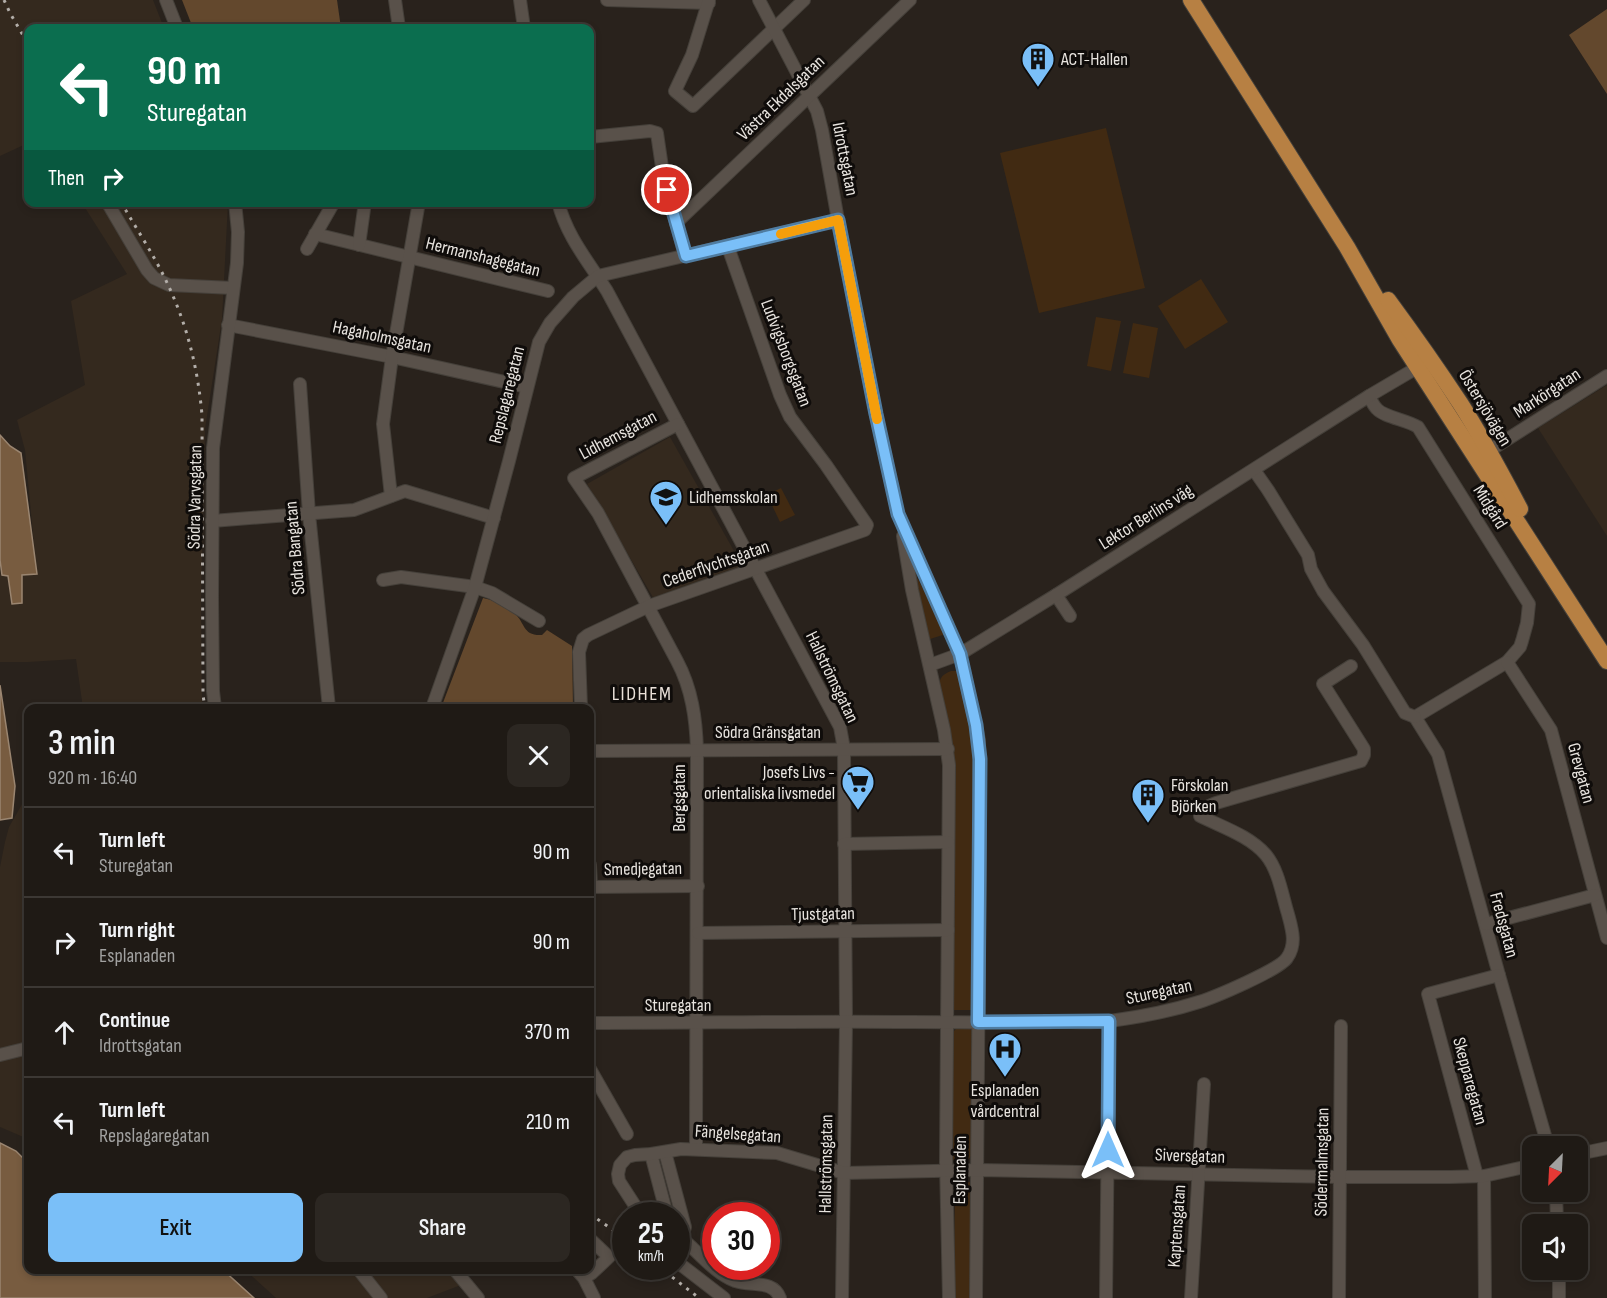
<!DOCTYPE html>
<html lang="en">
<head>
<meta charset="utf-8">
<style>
	:root { --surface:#1f1a15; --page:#2c2722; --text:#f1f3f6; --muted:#a1a1a0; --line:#3c3834; --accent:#7abff8 }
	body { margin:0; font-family:"Sofia Sans Condensed",sans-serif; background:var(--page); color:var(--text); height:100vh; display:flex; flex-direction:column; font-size:22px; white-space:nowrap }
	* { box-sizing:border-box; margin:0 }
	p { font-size:20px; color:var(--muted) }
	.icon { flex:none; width:33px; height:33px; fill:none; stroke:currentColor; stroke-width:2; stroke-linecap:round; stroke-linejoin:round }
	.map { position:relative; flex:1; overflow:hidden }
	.sheet { position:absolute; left:24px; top:704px; width:570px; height:570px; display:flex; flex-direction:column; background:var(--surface); border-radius:12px; box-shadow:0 3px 9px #0003,0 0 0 2px var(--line) }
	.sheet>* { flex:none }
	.hud { position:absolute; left:24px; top:24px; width:570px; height:183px; border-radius:12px; box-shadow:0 3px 9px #0003,0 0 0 2px var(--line); background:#0b6e4f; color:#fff; overflow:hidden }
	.needle { width:39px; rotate:204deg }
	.fabs { position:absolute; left:1522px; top:1136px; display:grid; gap:12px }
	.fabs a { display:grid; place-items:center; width:66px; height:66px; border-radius:12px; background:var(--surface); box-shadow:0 3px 9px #0003,0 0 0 2px var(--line); font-size:30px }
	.speed { position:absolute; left:612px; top:1202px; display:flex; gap:12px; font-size:30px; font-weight:700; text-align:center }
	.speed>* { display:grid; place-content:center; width:78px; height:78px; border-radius:50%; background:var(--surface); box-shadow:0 3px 9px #0003,0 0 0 2px var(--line); line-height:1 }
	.speed small { font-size:15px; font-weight:400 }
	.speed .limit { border:9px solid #d22; background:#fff; color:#111 }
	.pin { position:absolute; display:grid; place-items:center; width:51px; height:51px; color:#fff; margin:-26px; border:3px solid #fff; border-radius:50%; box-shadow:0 2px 6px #0007 }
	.me { position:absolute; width:66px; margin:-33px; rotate:0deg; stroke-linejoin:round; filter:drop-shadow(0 0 4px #0008) }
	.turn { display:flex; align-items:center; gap:21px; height:126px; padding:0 24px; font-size:27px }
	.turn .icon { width:78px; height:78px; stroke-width:2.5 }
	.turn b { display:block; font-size:42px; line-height:51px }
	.then { display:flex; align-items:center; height:57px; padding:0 24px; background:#0003; gap:12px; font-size:22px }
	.round { display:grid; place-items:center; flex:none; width:63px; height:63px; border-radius:12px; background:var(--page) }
	.summary { display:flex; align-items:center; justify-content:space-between; height:102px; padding:0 24px }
	h1 { font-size:36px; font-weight:600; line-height:45px }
	.primary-button { display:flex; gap:12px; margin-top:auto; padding:12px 24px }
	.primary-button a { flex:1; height:69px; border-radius:12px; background:var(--accent); color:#111; font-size:24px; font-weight:600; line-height:69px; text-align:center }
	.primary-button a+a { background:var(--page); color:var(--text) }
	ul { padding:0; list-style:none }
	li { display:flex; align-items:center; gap:18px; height:90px; padding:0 24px; border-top:2px solid var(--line) }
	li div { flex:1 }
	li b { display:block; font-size:22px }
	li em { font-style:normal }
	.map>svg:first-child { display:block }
</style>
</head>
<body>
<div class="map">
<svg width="1607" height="1298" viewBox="0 0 1607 1298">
	<rect width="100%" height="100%" fill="#29221c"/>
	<!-- built -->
	<g fill="#34291e">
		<path d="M 0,0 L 153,0 L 164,28 L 28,28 L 28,143 L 0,156 Z"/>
		<path d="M 82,203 L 228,203 L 222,319 L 205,429 L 201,599 L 202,708 L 83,708 L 76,659 L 28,662 L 0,662 L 0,557 L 35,555 L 25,450 L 17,420 L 85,385 L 71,301 L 127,274 Z"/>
		<path d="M 1607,385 L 1607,536 L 1538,428 Z"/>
		<path d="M 670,437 L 743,567 L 654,599 L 587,484 Z"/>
		<path d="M 28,798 L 28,1139 L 0,1127 L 0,867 L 5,842 L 9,827 L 25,799 Z"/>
		<path d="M 244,1269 L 447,1269 L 461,1285 L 427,1298 L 276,1298 Z"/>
	</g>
	<!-- green -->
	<g fill="#412a12">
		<path d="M 1106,128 L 1145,288 L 1039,313 L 1000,153 Z"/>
		<path d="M 1201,279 L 1228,322 L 1185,349 L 1158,306 Z"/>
		<path d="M 1096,317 L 1121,321 L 1111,371 L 1087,366 Z"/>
		<path d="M 1133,323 L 1158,328 L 1149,378 L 1123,373 Z"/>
		<path d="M 781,488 L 795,515 L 780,522 L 767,495 Z"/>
		<path d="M 915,578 L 918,579 L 946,634 L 930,639 L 927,638 Z"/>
		<path d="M 951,671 L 957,671 L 961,673 L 976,755 L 975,1010 L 952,1010 L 953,835 L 939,685 C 940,676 944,674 951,671 Z"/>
		<path d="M 957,1028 L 970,1029 L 973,1030 L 974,1152 L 968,1160 L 959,1161 L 951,1159 L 952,1033 Z"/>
		<path d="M 955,1182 L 971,1182 L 970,1298 L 954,1298 Z"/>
	</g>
	<!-- forest -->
	<g fill="#63482d">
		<path d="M 182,0 L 337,0 L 341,28 L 193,28 Z"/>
		<path d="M 1607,9 L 1607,94 L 1569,35 Z"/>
		<path d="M 483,598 C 494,600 505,605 514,613 C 526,623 522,636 542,635 L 547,630 L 572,646 L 573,708 L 441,708 Z"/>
	</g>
	<!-- water -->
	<g fill="#785c40" stroke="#9a8570" stroke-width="1.5">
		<path d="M 0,435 L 10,446 L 21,453 L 37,574 L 22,575 L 22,603 L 12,604 L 8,576 L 2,575 L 0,560 Z"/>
		<path d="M 0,685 L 15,786 L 12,818 L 0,820 Z"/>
		<path d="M 0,1143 L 16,1151 L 28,1163 L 28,1269 L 222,1269 L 254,1298 L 0,1298 Z"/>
	</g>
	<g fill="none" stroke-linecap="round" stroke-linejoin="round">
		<!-- minor casing -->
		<g stroke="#45403a" stroke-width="14">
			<g id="minor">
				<path d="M 166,0 L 177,28"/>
				<path d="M 395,0 L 399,28"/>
				<path d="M 520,0 L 524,28"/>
				<path d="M 607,0 L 709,3"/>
				<path d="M 709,0 L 692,55 L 675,91 L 693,106 L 804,0"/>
				<path d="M 759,0 L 817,111 L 822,130 L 838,220 L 876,414 L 898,514 L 960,654 L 979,740 L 980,823 L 976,1298"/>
				<path d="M 590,137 L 650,131 L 657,133 L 663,174 L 685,256"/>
				<path d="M 107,202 L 147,270 L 154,278 L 169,285 L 233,288"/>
				<path d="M 558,202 C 567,237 588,261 607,291 L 840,727 L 844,749 L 846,1022 L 842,1298"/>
				<path d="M 676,223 L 910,0"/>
				<path d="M 315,234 L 548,291"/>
				<path d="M 359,245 L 365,202"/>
				<path d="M 307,249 L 334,202"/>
				<path d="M 228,325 L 392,357 L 527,387"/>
				<path d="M 300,384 L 309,514 L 329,708"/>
				<path d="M 1369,396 C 1371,400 1373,405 1377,409 C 1384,417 1407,420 1418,427 L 1529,604 L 1527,623 L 1522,641 L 1520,647 L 1507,662 L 1415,717 L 1438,754 L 1499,975 L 1548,1146"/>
				<path d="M 678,424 L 574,478 L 598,513 L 677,661 C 692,689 696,719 697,750 L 696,1149"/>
				<path d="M 1484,454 L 1607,376"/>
				<path d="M 1254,470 L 1268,490 L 1308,555 L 1311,569 L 1323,591 L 1363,645 L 1405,713 L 1415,717"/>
				<path d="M 391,496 L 383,424 L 392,357 L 419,202"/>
				<path d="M 212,521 L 354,510 L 405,491 L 494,518"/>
				<path d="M 903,536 L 912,590 L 944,730 L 949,765 L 946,1162 L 949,1298"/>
				<path d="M 383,580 L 401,577 L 475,587 L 492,593 L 539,621"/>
				<path d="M 1056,595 L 1070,616"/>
				<path d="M 1507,662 L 1551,730 L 1607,938"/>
				<path d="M 930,665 L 960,654 L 1056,595 L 1369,396 L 1425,363"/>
				<path d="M 215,708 L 213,691 L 212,598 L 213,448 L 237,263 L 238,232 L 235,202"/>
				<path d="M 432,708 L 475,587 L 509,461 L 539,342 L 550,323 L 573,297 L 598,276 L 838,220"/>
				<path d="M 581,708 L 579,652 L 583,639 L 588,635 L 649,606 L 865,530 L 867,525 L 826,465 L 790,417 L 780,395 L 728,247"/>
				<path d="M 590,751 L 948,749"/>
				<path d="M 844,844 L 948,842"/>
				<path d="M 590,865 L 591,887"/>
				<path d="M 590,887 L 698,886"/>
				<path d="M 1486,924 L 1595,895"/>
				<path d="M 698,933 L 948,930"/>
				<path d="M 590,1023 C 697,1023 804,1021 911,1022 C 959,1022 1008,1023 1056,1022 C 1074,1022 1093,1023 1110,1021 C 1140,1017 1171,1011 1199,1002 C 1215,997 1279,970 1287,958 C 1297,944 1292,929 1288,914 C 1282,895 1279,871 1266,855 C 1250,836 1222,827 1200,816 L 1209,806 L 1216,803 L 1361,761 L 1364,755 L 1364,749 L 1323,684 L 1351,666"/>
				<path d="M 0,1055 L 28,1048"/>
				<path d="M 590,1069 L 627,1134"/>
				<path d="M 665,1152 L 685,1227 L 682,1237"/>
				<path d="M 651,1154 L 667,1215"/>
				<path d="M 1578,1154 L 1607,1148"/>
				<path d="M 1477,1176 L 1428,994 L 1499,975"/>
				<path d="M 1484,1176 L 1485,1298"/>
				<path d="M 1556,1191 L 1557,1224"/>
				<path d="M 641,1215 L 619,1181 L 618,1174 L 620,1165 L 627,1157 L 635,1155 L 651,1154 L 681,1149 L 777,1153 L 844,1173 L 978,1170 L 1341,1177 L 1450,1177 L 1484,1176 L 1533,1165"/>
				<path d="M 676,1234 C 696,1248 712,1272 735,1281 C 751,1287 773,1279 780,1298"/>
				<path d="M 676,1261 L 724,1298"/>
				<path d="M 358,1269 L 381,1298"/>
				<path d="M 454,1269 L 478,1298"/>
				<path d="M 576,1269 L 584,1278 L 594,1298"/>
				<path d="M 1559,1269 L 1559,1298"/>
				<path d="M 584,1278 L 592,1273 L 609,1257 L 590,1239"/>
				<path d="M 1106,1298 L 1109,1021"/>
				<path d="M 1191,1298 L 1204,1084"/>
				<path d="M 1339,1298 L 1341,1026"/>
			</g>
		</g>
		<!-- major casing -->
		<g stroke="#45403a" stroke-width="18">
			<g id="major">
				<path d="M 1191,0 L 1347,247 L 1400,340 L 1607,661"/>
				<path d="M 1388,300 C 1413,334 1437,368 1460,403 C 1482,437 1501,473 1520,509"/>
			</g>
		</g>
		<!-- minor -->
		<use href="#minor" stroke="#59514a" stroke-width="12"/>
		<!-- major -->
		<use href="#major" stroke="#b78043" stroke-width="16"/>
		<!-- rail -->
		<g stroke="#b3aea9" stroke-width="3" stroke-dasharray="3 6" stroke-linecap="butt">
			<path d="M 4,0 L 10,13 L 28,44"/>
			<path d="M 121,202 C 137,230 156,258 169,287 C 188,328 198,370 202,415 L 203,695 L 205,708"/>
			<path d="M 590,1214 L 626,1239"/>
			<path d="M 658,1266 L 699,1298"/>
		</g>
	</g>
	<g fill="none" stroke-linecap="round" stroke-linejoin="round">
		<!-- route casing -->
		<g stroke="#4f7ca1" stroke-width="15">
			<path id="route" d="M 667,190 L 686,256 L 838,220 L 876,414 L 898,514 L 960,654 L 976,725 L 980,759 L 978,1022 L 1109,1021 L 1108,1150"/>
		</g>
		<!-- route -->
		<use href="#route" stroke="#7abff8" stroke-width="10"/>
		<!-- slow -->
		<path stroke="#f59e0b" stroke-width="10" d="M 781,234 L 838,220 L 877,419"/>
	</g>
	<!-- icons -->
	<defs>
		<g id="building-pin" transform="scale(1.725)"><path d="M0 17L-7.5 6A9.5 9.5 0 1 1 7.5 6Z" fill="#7abff8" stroke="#0f0c0a"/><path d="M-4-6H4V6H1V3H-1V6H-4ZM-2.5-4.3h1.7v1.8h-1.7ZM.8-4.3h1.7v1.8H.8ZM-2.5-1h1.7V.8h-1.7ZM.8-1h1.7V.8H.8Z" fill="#111"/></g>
		<g id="school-pin" transform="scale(1.725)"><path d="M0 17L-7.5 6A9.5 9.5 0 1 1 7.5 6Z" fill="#7abff8" stroke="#0f0c0a"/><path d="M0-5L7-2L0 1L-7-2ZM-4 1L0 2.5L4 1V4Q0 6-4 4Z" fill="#111"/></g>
		<g id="supermarket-pin" transform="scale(1.725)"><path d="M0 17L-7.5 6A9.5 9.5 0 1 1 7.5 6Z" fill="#7abff8" stroke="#0f0c0a"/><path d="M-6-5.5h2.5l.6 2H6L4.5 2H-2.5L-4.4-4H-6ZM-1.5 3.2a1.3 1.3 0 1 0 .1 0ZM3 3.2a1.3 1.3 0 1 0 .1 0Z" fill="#111"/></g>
		<g id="hospital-pin" transform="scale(1.725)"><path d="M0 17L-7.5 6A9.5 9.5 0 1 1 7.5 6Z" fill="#7abff8" stroke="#0f0c0a"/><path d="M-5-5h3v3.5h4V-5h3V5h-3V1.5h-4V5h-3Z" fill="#111"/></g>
	</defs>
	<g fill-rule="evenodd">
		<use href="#building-pin" x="1038" y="59"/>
		<use href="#school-pin" x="666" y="497"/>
		<use href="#supermarket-pin" x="858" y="782"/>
		<use href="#building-pin" x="1148" y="795"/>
		<use href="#hospital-pin" x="1005" y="1049"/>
	</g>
	<g text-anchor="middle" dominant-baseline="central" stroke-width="6" stroke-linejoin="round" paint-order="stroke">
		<!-- poi labels -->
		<g font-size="18" fill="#e8e4df" stroke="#0f0c0a" text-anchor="start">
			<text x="1061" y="59">ACT-Hallen</text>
			<text x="689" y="497">Lidhemsskolan</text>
			<text x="835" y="772" text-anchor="end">Josefs Livs -<tspan x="835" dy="21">orientaliska livsmedel</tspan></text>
			<text x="1171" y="785">Förskolan<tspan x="1171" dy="21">Björken</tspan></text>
			<text x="1005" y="1090" text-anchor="middle">Esplanaden<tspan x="1005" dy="21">vårdcentral</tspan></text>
		</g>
		<!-- street labels -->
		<g font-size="18" fill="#e8e4df" stroke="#0f0c0a">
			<text transform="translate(781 98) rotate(-44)">Västra Ekdalsgatan</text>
			<text transform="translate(845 159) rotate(79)">Idrottsgatan</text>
			<text transform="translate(483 257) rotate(14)">Hermanshagegatan</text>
			<text transform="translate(382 337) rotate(12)">Hagaholmsgatan</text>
			<text transform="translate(786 353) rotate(69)">Ludvigsborgsgatan</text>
			<text transform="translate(1547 393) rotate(-33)">Markörgatan</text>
			<text transform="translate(507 395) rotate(-76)">Repslagaregatan</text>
			<text transform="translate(1485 408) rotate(59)">Östersjövägen</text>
			<text transform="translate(618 435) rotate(-28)">Lidhemsgatan</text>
			<text transform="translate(195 497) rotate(-89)">Södra Varvsgatan</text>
			<text transform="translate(1490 507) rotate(58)">Midgård</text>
			<text transform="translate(1146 517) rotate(-32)">Lektor Berlins väg</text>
			<text transform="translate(295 548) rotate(-95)">Södra Bangatan</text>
			<text transform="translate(716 564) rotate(-19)">Cederflychtsgatan</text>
			<text transform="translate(832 677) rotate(64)">Hallströmsgatan</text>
			<text x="768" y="732">Södra Gränsgatan</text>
			<text transform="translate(1581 773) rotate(75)">Grevgatan</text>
			<text transform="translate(679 798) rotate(-90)">Bergsgatan</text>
			<text transform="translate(643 869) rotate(-1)">Smedjegatan</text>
			<text transform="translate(823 914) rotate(-1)">Tjustgatan</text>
			<text transform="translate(1504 925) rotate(75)">Fredsgatan</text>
			<text transform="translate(1159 992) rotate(-12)">Sturegatan</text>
			<text x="678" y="1005">Sturegatan</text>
			<text transform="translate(1470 1081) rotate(75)">Skepparegatan</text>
			<text transform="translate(738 1134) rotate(4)">Fängelsegatan</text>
			<text transform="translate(1190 1156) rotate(2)">Siversgatan</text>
			<text transform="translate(1322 1162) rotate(-89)">Södermalmsgatan</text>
			<text transform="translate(826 1164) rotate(-89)">Hallströmsgatan</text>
			<text transform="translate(960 1170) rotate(-89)">Esplanaden</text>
			<text transform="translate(1177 1226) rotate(-86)">Kaptensgatan</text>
		</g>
		<!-- neighbourhood labels -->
		<g font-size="20" letter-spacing="1.5" fill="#e9e0d8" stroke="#0f0c0a">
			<text x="642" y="694">LIDHEM</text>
		</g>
	</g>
</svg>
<div class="fabs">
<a><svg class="needle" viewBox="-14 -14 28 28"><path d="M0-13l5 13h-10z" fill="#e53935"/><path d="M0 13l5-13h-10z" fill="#a1a1a0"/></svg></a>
<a><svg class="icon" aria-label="sound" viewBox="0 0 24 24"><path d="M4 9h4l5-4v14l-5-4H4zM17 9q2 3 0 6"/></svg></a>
</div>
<div class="speed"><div>25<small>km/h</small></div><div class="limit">30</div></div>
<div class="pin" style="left:667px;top:190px;background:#d93025"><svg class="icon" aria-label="arrive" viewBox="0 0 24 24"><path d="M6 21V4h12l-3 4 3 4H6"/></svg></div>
<svg class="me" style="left:1108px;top:1150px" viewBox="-20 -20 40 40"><path d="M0-17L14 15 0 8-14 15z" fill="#7abff8" stroke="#fff" stroke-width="4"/></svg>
<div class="hud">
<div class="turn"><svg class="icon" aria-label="left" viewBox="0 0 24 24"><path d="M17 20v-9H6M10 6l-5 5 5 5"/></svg><div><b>90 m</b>Sturegatan</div></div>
<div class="then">Then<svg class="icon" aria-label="right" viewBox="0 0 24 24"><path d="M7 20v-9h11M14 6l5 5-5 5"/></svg></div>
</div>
<section class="sheet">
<div class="summary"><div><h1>3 min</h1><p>920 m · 16:40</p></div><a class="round"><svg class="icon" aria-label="close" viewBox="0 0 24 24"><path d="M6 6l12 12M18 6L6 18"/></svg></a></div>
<ul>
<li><svg class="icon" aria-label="left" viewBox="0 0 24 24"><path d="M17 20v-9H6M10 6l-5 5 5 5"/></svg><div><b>Turn left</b><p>Sturegatan</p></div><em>90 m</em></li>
<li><svg class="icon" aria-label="right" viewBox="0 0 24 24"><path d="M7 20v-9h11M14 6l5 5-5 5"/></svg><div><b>Turn right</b><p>Esplanaden</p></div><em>90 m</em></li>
<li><svg class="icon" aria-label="ahead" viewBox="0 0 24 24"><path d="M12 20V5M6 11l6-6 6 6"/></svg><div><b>Continue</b><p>Idrottsgatan</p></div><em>370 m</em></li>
<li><svg class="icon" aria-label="left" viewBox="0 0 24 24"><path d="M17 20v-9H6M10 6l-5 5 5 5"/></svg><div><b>Turn left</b><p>Repslagaregatan</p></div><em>210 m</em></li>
</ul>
<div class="primary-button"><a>Exit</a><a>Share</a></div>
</section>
</div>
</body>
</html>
